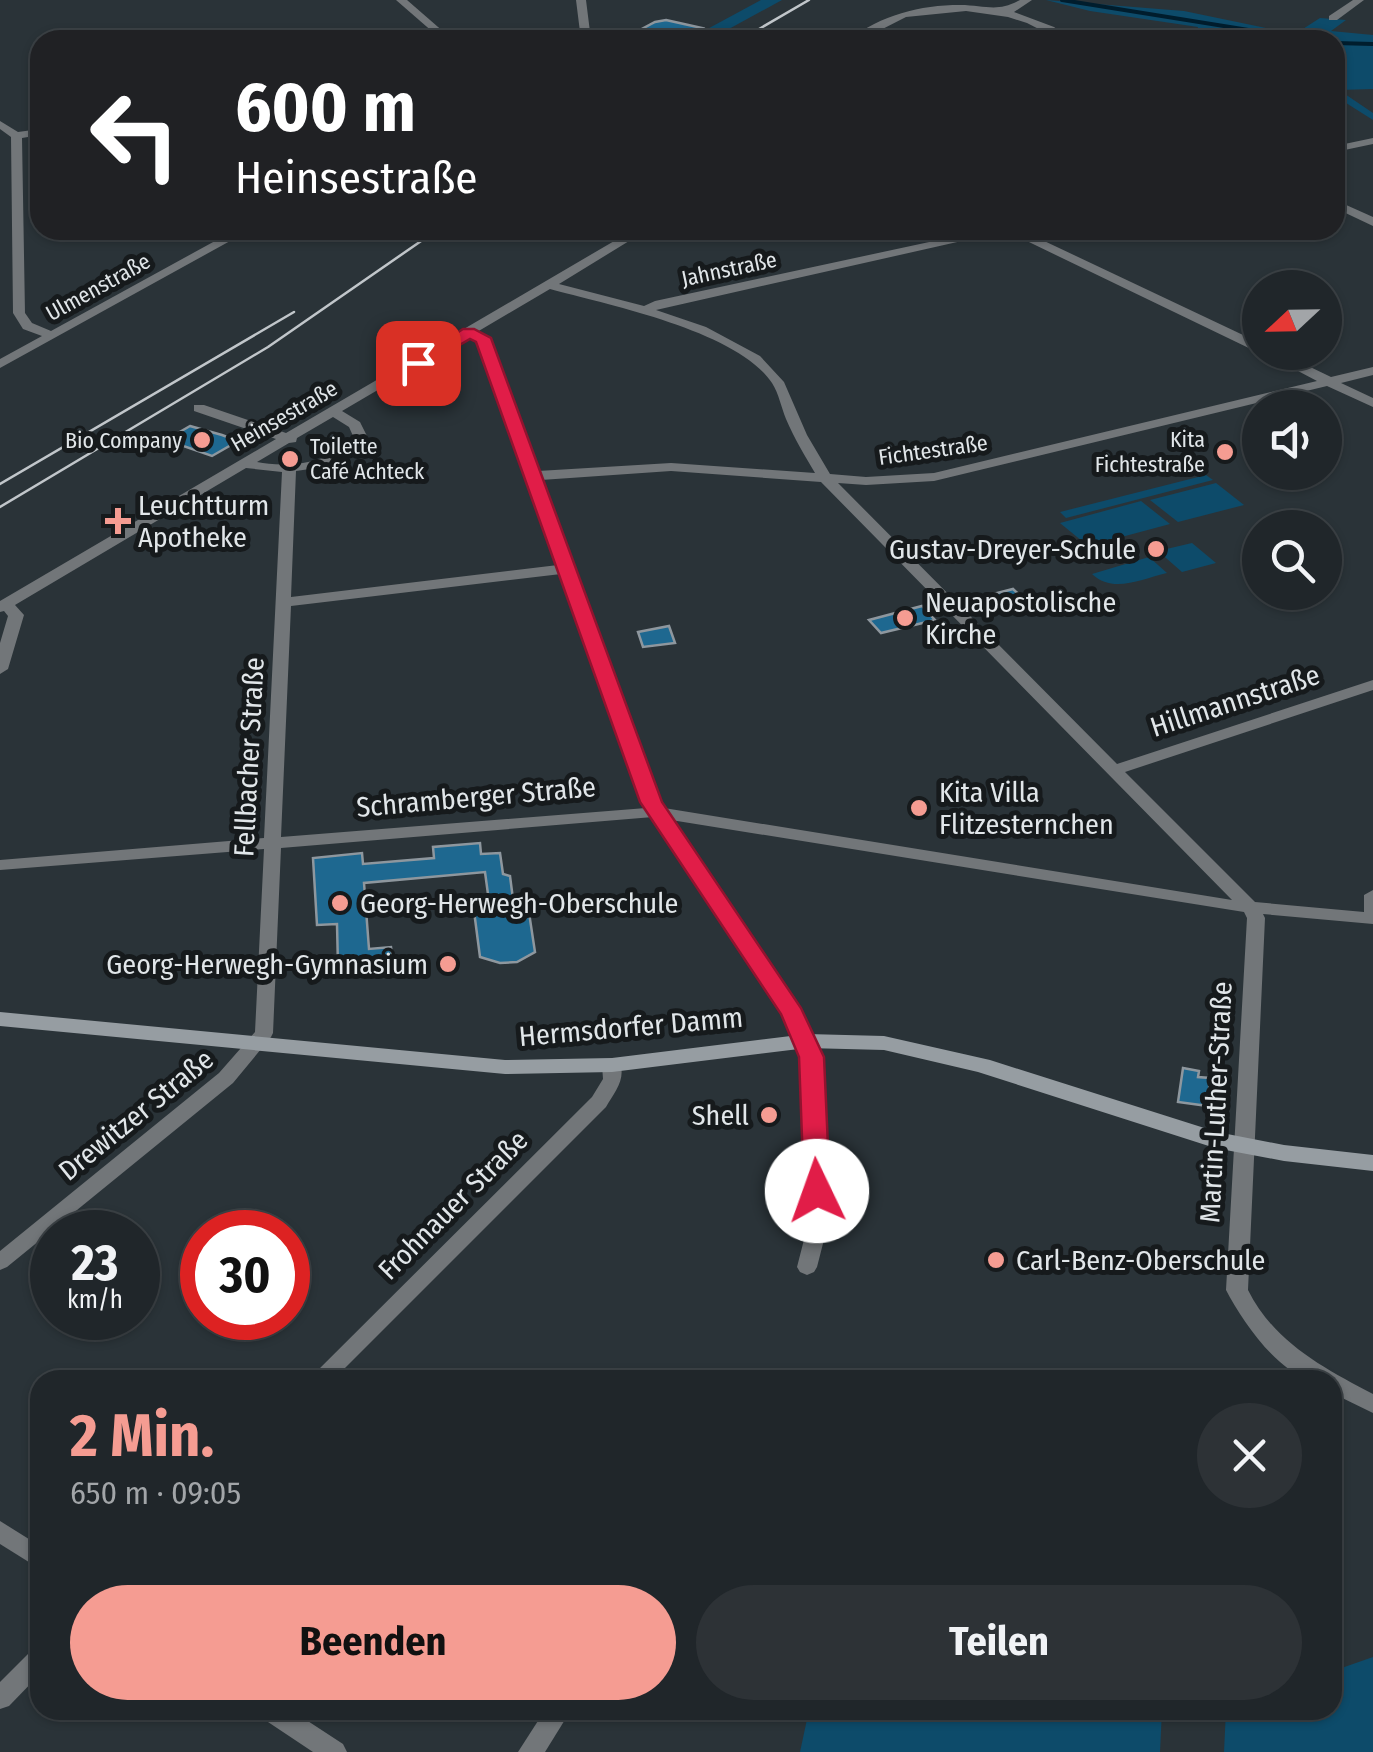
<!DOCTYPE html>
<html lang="de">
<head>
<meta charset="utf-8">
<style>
	:root { --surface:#20262a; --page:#2d3236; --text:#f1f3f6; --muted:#a2a5a8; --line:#3d4347; --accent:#f59c92 }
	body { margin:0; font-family:"Fira Sans Condensed",sans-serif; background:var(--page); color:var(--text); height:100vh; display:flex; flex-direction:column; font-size:38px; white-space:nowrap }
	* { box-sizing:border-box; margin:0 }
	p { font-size:32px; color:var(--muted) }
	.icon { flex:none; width:55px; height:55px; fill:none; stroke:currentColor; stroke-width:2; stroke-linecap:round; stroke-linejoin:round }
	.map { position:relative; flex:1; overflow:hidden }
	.drawer { position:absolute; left:30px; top:1370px; width:1312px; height:350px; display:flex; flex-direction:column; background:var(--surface); border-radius:30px; box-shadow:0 2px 8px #0004,0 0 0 2px var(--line) }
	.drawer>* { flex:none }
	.banner { position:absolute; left:30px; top:30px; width:1315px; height:210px; border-radius:30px; box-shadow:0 2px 8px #0004,0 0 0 2px var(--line); background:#202124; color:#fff; overflow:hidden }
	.needle { width:65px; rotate:248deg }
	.tools { position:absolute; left:1242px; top:270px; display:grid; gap:20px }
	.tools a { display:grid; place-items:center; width:100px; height:100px; border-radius:50%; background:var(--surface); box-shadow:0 2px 8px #0004,0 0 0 2px var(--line); font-size:50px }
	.speed { position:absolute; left:30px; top:1210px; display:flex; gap:20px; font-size:50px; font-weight:700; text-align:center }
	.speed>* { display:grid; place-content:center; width:130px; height:130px; border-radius:50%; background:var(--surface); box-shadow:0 2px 8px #0004,0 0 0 2px var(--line); line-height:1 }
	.speed small { font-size:25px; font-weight:400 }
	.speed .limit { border:15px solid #d22; background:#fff; color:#111 }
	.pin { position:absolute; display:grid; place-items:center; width:85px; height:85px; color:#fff; margin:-42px; border-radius:20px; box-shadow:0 5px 15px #0006 }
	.me { position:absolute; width:110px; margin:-55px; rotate:357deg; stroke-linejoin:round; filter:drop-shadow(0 0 8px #0008) }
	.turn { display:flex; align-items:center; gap:35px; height:210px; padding:0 40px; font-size:45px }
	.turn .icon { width:130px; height:130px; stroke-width:2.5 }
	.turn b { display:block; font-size:70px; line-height:85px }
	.round { display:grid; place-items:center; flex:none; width:105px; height:105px; border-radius:52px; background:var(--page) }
	.summary { display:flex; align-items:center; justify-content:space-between; height:170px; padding:0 40px }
	h1 { font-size:60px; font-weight:700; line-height:75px; color:var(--accent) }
	.cta { display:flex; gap:20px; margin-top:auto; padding:20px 40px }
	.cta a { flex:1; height:115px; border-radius:60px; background:var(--accent); color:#111; font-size:40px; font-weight:700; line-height:115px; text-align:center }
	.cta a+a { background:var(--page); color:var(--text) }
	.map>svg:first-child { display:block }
</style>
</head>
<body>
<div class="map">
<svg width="1373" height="1752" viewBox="0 0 1373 1752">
	<rect width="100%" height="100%" fill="#2a3338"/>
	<!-- green -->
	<g fill="#0d4b6a">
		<path d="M 761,0 L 782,0 L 727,30 L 734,33 L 721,40 L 687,40 Z"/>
		<path d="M 1046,0 L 1184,11 L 1295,34 L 1320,18 L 1346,20 L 1331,31 L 1373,35 L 1373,89 L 1339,90 L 1373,113 L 1373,120 L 1335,96 L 1335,40 L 1194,40 L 1198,27 L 1090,11 Z"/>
		<path d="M 1206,475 L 1213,480 L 1066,518 L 1060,512 Z"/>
		<path d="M 1216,483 L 1244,505 L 1178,522 L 1150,500 Z"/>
		<path d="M 1141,501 L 1170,524 L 1088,546 L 1060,523 Z"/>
		<path d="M 1192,543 L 1216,563 L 1182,572 L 1158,551 Z"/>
		<path d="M 1149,557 L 1167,573 C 1141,579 1113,594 1092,574 Z"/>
		<path d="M 1373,1657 L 1373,1752 L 1224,1752 L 1226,1710 L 1332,1710 L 1333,1671 Z"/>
		<path d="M 809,1710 L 1162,1710 L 1160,1752 L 800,1752 Z"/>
	</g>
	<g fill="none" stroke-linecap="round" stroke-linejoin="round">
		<!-- stream -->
		<g stroke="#001d2d" stroke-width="4">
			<path d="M 1062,0 L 1311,40"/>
			<path d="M 1335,43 L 1373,44"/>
		</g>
	</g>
	<!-- building -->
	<g fill="#1e6890" stroke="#8e979e" stroke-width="2.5">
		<path d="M 666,20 L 702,28 L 681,40 L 621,40 L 655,22 Z"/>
		<path d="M 190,426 L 222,435 L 238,441 L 212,456 L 166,440 Z"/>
		<path d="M 1013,589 L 1027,602 L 1000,609 L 986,596 Z"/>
		<path d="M 922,606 L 935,620 L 881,633 L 869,620 Z"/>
		<path d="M 669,626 L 675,643 L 643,647 L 638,632 Z"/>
		<path d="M 480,843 L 481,854 L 500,853 L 503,874 L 510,876 L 514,907 L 528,906 L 535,952 L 517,962 L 500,963 L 480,957 L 474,911 L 490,909 L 485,872 L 364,883 L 369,949 L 391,947 L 393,962 L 338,967 L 337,924 L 317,925 L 313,858 L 362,853 L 363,864 L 434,858 L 433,847 Z"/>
		<path d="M 1183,1068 L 1199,1071 L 1198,1077 L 1210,1078 L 1208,1106 L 1178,1102 Z"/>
	</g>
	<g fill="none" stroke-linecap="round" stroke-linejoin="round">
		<!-- street -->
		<g fill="#727679" fill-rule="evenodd">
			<path d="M 396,0 L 407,0 L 453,40 L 442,40 Z"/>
			<path d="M 576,0 L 586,0 L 591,40 L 581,40 Z"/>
			<path d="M 1020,0 L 1032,0 L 1014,12 L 1054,27 L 1072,40 L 1060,40 L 1027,23 L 1008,17 L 966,11 L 906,17 L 861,40 L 849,40 C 881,15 920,5 960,5 C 985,5 997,13 1020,0 Z"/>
			<path d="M 1353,0 L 1364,0 L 1337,20 L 1329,20 L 1329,16 Z"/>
			<path d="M 0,121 L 18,132 L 40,129 L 40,135 L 22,138 L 25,313 L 32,323 L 51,331 L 235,230 L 250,230 L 0,368 L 0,359 L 42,336 L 23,329 L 13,313 L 11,137 L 0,129 Z"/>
			<path d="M 1373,138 L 1373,144 L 1335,152 L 1335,146 Z"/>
			<path d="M 1335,200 L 1373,217 L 1373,226 L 1335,208 Z"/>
			<path d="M 633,230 L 647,230 L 559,284 L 644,306 L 655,301 L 985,230 L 1021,230 L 1260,343 L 1260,352 L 1255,351 L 1006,231 L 656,310 L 706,327 L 760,356 L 784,382 L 807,435 L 830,474 L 866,477 L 934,473 L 1317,381 L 1262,352 L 1279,352 L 1331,377 L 1373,367 L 1373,375 L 1341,383 L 1373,398 L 1373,407 L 1327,386 L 934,481 L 866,485 L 838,483 L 1117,764 L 1373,680 L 1373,690 L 1125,772 L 1255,902 L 1364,912 L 1364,895 L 1373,890 L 1373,924 L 1263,914 L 1265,918 L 1248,1290 C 1274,1342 1323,1368 1373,1394 L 1373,1413 L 1332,1393 L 1332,1380 C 1325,1380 1315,1382 1308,1379 C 1275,1369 1241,1319 1226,1290 L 1247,918 L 1244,912 L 671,820 L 802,1013 L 821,1057 L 828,1224 L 817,1267 L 814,1272 L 807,1275 L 800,1272 L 797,1267 L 808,1224 L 801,1057 L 784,1014 L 653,817 L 281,848 L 273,1033 L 271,1037 L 233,1083 L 7,1267 L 0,1270 L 0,1251 L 219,1073 L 255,1032 L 264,849 L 0,870 L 0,860 L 264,838 L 282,472 L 246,468 L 15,605 L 24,615 L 8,669 L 0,674 L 0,643 L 8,616 L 4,611 L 0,612 L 0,601 L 276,439 L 194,411 L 194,405 L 204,405 L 286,433 ZM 550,289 C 609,305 738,331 772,383 C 779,394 781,407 786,419 C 794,438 805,456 815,473 L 671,463 L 538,471 L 489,338 L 477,332 ZM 468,337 L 477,340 L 558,565 L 291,597 L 296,471 C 324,467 351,462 367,436 L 360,422 L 342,411 ZM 333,417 L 349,427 L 353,436 C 336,464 286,468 257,462 L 289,443 L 296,442 L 297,438 ZM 671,471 L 821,482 L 1232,900 L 664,808 L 541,480 ZM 561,574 L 646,808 L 281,837 L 291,606 Z"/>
			<path d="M 612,1059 L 619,1060 C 627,1079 615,1091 606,1107 L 333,1380 L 308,1380 L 592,1097 L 603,1079 L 602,1065 L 605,1060 Z"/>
			<path d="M 0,1521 L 40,1546 L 40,1569 L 0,1544 Z"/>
			<path d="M 40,1648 L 40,1674 L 9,1706 L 0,1709 L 0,1682 L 31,1651 Z"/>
			<path d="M 259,1710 L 291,1710 L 343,1744 L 347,1752 L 313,1752 L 262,1718 Z"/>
			<path d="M 545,1710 L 571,1710 L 545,1752 L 518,1752 Z"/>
		</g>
		<!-- secondary -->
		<path fill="#969da2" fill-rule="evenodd" d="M 0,1012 L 505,1060 L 612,1058 L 807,1034 L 884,1036 L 990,1060 L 1217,1132 L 1284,1145 L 1373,1155 L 1373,1171 L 1284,1161 L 1215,1148 L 978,1072 L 884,1050 L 807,1048 L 612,1072 L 505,1074 L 0,1026 Z"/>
		<!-- tram -->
		<g stroke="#c1c6ca" stroke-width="2.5">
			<path d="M 740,40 L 809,0"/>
			<path d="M 0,484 L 294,312"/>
			<path d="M 0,507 L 268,347 L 437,230"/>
		</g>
	</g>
	<!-- route -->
	<path fill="#e11d48" stroke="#92132f" stroke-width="2.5" d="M 463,329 L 474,329 L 491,338 L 662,802 L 801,1008 L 824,1057 L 830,1191 L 826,1197 L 808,1197 L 804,1191 L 799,1057 L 781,1014 L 640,802 L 476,342 L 470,339 L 424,366 L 410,363 Z"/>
	<!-- markers -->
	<g fill="#f59c92" stroke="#161a1c" stroke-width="4">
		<circle cx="202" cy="440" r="10"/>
		<circle cx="1225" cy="452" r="10"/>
		<circle cx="290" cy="459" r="10"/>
		<path d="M113 506h10v10h10v10h-10v10h-10v-10h-10v-10h10z"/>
		<circle cx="1156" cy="549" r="10"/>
		<circle cx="905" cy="618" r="10"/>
		<circle cx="919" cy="808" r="10"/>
		<circle cx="340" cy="903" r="10"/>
		<circle cx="448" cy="964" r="10"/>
		<circle cx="769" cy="1115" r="10"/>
		<circle cx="996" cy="1260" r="10"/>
	</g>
	<g text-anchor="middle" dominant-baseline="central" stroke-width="10" stroke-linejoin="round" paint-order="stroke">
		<!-- far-street labels -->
		<g font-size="22" fill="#e1e6e9" stroke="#161a1c">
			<text transform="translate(729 269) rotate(-12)">Jahnstraße</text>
			<text transform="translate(98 287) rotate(-29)">Ulmenstraße</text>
			<text transform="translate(284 416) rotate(-30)">Heinsestraße</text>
			<text transform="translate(933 450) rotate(-8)">Fichtestraße</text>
		</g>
		<!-- far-poi labels -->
		<g font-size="22" fill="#e1e6e9" stroke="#161a1c" text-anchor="end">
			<text x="1205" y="439">Kita<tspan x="1205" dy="25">Fichtestraße</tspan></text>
			<text x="182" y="440">Bio Company</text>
			<text x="310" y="446" text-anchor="start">Toilette<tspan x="310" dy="25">Café Achteck</tspan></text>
		</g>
		<!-- poi labels -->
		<g font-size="28" fill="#e1e6e9" stroke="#161a1c" text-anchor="start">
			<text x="138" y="505">Leuchtturm<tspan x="138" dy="32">Apotheke</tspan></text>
			<text x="1136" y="549" text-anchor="end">Gustav-Dreyer-Schule</text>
			<text x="925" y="602">Neuapostolische<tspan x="925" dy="32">Kirche</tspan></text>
			<text x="939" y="792">Kita Villa<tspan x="939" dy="32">Flitzesternchen</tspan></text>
			<text x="360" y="903">Georg-Herwegh-Oberschule</text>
			<text x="428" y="964" text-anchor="end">Georg-Herwegh-Gymnasium</text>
			<text x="749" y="1115" text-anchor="end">Shell</text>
			<text x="1016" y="1260">Carl-Benz-Oberschule</text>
		</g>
		<!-- street labels -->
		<g font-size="28" fill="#e1e6e9" stroke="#161a1c">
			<text transform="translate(1235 701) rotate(-18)">Hillmannstraße</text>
			<text transform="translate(249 757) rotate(-87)">Fellbacher Straße</text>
			<text transform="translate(476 797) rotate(-5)">Schramberger Straße</text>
			<text transform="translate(631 1027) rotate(-5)">Hermsdorfer Damm</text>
			<text transform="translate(1216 1102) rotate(-87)">Martin-Luther-Straße</text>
			<text transform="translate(136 1115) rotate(-39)">Drewitzer Straße</text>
			<text transform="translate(453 1205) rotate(-45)">Frohnauer Straße</text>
		</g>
	</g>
</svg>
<div class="tools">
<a><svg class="needle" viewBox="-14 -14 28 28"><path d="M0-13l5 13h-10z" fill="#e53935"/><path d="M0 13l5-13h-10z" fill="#a2a5a8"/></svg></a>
<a><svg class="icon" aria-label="sound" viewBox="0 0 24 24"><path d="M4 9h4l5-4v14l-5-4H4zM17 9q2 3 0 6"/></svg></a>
<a><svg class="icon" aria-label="search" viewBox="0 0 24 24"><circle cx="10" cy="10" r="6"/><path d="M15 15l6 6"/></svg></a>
</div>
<div class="speed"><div>23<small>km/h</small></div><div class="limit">30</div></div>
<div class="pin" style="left:418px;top:363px;background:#d93025"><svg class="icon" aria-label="arrive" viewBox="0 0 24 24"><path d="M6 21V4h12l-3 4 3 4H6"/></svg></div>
<svg class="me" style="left:817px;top:1191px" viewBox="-20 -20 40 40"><circle r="19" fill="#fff"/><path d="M0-13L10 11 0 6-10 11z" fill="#e11d48"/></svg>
<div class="banner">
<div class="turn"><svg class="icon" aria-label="left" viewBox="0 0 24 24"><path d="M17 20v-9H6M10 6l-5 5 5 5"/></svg><div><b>600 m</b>Heinsestraße</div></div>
</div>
<section class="drawer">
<div class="summary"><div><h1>2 Min.</h1><p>650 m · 09:05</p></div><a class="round"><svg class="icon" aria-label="close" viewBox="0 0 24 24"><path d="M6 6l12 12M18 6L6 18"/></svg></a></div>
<div class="cta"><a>Beenden</a><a>Teilen</a></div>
</section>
</div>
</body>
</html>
